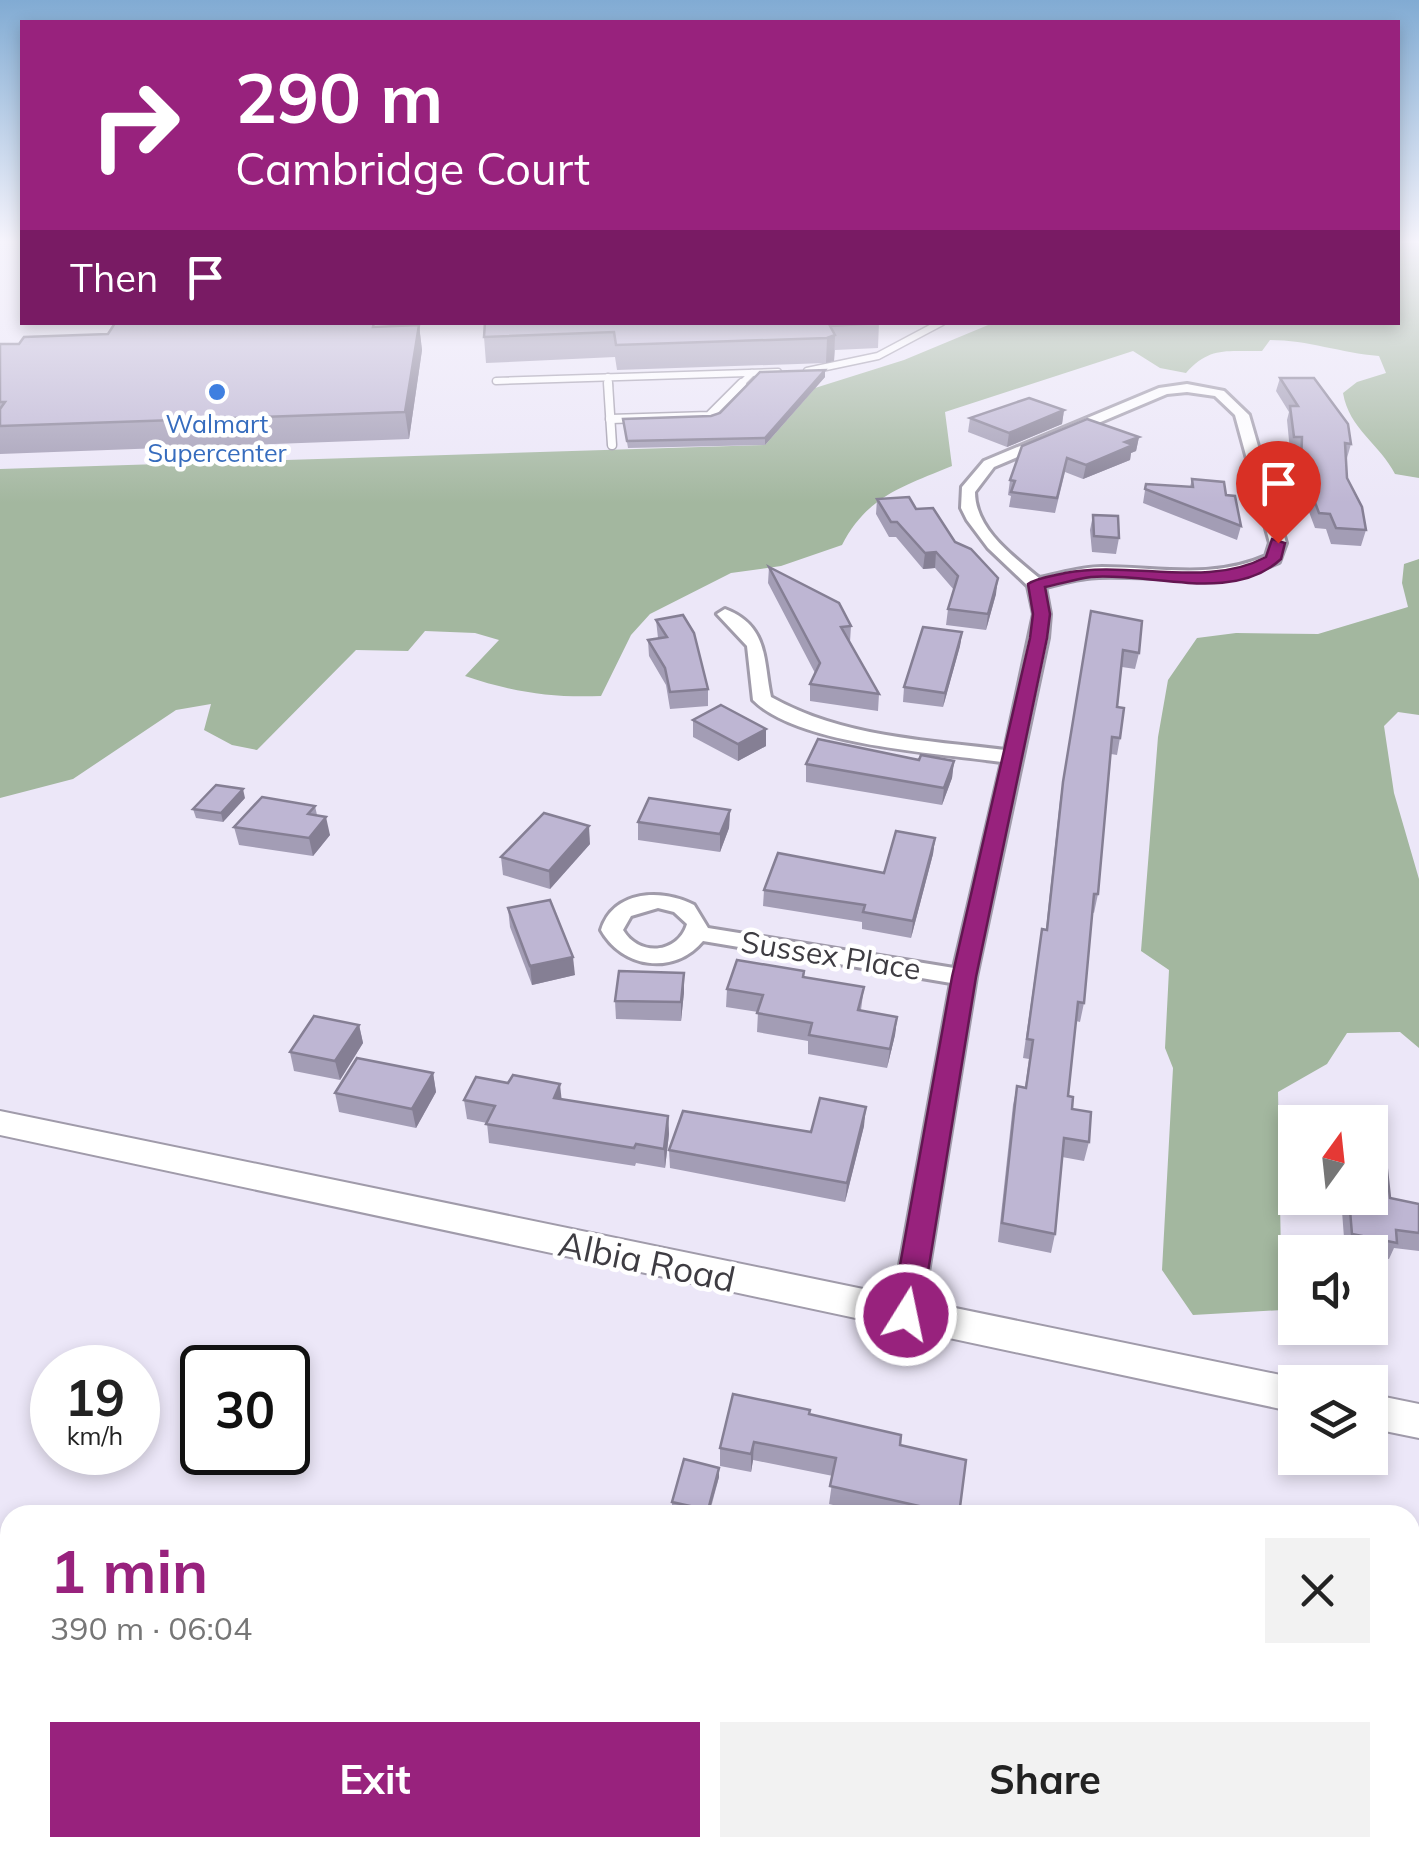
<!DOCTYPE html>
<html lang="en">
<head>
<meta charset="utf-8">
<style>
	:root { --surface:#fff; --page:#f2f2f2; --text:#222; --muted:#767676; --accent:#98227d }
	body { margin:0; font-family:Mulish,sans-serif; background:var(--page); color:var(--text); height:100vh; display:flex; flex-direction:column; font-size:38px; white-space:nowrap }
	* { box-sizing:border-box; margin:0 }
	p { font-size:32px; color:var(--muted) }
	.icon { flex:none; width:55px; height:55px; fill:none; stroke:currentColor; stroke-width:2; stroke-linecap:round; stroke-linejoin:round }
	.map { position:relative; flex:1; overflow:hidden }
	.details { position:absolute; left:0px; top:1505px; width:1420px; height:352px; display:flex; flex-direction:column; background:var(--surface); border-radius:30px 30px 0 0; box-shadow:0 5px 15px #0003 }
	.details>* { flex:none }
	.top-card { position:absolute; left:20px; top:20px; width:1380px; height:305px; border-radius:0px; box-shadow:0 5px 15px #0003; background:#98227d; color:#fff; overflow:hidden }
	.needle { width:65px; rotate:15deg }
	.tools { position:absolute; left:1278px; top:1105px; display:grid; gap:20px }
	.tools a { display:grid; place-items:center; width:110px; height:110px; border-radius:0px; background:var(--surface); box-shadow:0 5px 15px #0003; font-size:50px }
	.speed { position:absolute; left:30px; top:1345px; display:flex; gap:20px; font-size:50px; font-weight:700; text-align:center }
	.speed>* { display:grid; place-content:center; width:130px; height:130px; border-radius:50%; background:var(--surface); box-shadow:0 5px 15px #0003; line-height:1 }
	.speed small { font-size:25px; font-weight:400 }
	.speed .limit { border:5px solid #111; border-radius:15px; background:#fff; color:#111 }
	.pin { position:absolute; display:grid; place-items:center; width:85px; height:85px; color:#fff; margin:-102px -42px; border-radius:50% 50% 50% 0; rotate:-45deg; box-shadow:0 0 10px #0007 }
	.pin .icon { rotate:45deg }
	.me { position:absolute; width:110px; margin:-55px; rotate:10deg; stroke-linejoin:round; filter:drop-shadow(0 0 8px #0008) }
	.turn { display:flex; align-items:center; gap:35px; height:210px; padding:0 50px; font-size:45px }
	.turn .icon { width:130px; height:130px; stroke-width:2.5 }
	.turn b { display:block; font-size:70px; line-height:85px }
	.then { display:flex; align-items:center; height:95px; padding:0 50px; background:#0003; gap:20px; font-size:38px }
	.round { display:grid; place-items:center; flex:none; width:105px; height:105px; border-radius:0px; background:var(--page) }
	.headline { display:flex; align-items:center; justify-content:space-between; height:170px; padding:0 50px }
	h1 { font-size:60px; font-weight:700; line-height:75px; color:var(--accent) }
	.button { display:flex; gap:20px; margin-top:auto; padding:20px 50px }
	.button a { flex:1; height:115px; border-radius:0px; background:var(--accent); color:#fff; font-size:40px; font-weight:700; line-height:115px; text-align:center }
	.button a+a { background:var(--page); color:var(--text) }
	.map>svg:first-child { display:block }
</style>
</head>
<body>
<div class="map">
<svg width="1419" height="1856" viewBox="0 0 1419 1856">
	<rect width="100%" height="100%" fill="#ece7f8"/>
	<!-- forest -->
	<g fill="#a3b79f">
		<path d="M 1398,243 L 1419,243 L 1419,478 L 1395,474 C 1380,444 1349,429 1343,393 L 1357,382 L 1386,373 L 1379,356 C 1341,353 1308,340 1270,340 L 1262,351 C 1230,352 1210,345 1186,373 L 1160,368 L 1133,351 L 945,412 L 952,466 C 904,486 867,496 842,545 L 781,566 L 731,573 L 650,614 L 631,635 L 601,696 C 552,698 512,692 465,676 L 499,640 L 475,633 L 425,631 L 408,651 L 356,650 L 257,750 L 232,745 L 204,730 L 211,704 L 176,710 L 73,779 L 0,798 L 0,469 L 765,445 L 815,388 L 904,360 L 993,323 L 1398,322 Z"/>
		<path d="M 1419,559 L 1419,715 L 1398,712 L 1384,726 L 1394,793 L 1419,879 L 1419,1048 L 1400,1032 L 1347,1033 L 1327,1064 L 1278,1092 L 1282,1310 L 1193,1315 L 1162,1270 L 1173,1068 L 1165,1048 L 1169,970 L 1141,951 L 1158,737 L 1168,680 L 1197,638 L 1236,633 L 1318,634 L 1408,607 L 1402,583 L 1404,564 Z"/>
	</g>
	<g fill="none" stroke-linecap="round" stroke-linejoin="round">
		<!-- service-far1 casing -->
		<g stroke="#a09baa" stroke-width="9">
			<g id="service-far1">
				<path d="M 807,371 L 878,356 L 942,322"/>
				<path d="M 608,377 L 609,386"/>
				<path d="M 496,381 L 778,372"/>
				<path d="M 739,386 L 752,373"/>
			</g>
		</g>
		<!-- service casing -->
		<g stroke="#a09baa" stroke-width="11">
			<g id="service">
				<path d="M 608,383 L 612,445"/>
				<path d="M 610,419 L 709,416 L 742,383"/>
			</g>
		</g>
		<!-- minor casing -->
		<g stroke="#a09baa" stroke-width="6">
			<path id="minor" d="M 1187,384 L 1224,391 L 1249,415 L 1286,543 L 1279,562 C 1218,589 1162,575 1099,577 C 1081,577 1063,583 1045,587 L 1050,614 L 1048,638 L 976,977 L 921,1315 L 916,1324 L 906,1327 L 896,1324 L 891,1315 L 951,983 L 703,941 C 674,976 622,968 601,930 C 613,890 662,888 694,905 L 708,928 L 954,968 L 1002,762 C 938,753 798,745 753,700 L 747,646 L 717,614 L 725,609 C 769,626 763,660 771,697 C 842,737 925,740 1005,750 L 1034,614 L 1028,586 L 988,548 L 967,520 L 961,508 L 962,487 L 984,461 L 1159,388 ZM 1187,392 L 1215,396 L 1235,415 L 1270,543 L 1266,556 C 1212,580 1158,567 1102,567 C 1080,567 1060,574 1039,578 C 1013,556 975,529 975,492 L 994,467 L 1167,394 ZM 658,908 L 674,912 L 687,924 C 678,954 639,957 623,930 L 631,916 Z"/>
		</g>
		<!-- tertiary casing -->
		<g stroke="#a09baa" stroke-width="4">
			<g id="tertiary">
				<path d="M 0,1111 L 1295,1378 L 1307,1382 L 1295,1382 L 1295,1412 L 0,1135 Z"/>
				<path d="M 1370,1394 L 1419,1404 L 1419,1438 L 1370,1428 Z"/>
			</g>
		</g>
		<!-- service-far1 -->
		<use href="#service-far1" stroke="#fff" stroke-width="6"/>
		<!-- service -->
		<use href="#service" stroke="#fff" stroke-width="8"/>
		<!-- minor -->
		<use href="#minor" fill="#fff" fill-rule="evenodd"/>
		<!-- tertiary -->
		<use href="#tertiary" fill="#fff" fill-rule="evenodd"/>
	</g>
	<!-- wall -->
	<g fill="#a39db5">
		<path d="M 879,322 L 878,348 L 835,350 L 834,361 L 826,363 L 617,370 L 615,357 L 486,363 L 484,337 Z"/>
		<path d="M 419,325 L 422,350 L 409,439 L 0,454 L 0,344 Z"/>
		<path d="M 825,370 L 825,377 L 765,445 L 628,448 L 623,419 L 711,416 Z"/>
		<path d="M 1280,378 L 1351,444 L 1347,458 L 1346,458 L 1347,478 L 1366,530 L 1361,546 L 1331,544 L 1326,529 L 1315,528 L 1297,480 L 1298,452 L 1290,451 L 1287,420 L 1289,412 L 1276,391 Z"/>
		<path d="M 1064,410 L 1062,424 L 1007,447 L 968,432 L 970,418 Z"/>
		<path d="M 1139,437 L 1136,451 L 1131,453 L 1130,460 L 1083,479 L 1065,472 L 1055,513 L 1009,507 L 1011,496 L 1008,495 L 1010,480 L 1022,446 Z"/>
		<path d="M 1192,479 L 1226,495 L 1241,526 L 1237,540 L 1143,503 L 1146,484 L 1190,487 Z"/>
		<path d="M 877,499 L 916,509 L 955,542 L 996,594 L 986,630 L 946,625 L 948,609 L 954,590 L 935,568 L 923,569 L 896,537 L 889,537 L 876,514 Z"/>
		<path d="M 1093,515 L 1119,538 L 1116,554 L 1092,552 L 1090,530 Z"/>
		<path d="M 769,567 L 851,626 L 850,642 L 879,694 L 878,711 L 810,701 L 810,684 L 815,673 L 768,583 Z"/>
		<path d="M 1091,611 L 1139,653 L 1135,669 L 1122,667 L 1117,707 L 1120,738 L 1117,755 L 1111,754 L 1098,894 L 1094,913 L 1092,912 L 1084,1003 L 1080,1022 L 1076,1021 L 1068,1096 L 1072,1109 L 1089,1142 L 1084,1161 L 1062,1157 L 1055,1234 L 1051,1253 L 998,1242 L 1013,1105 L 1017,1086 L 1025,1088 L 1029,1059 L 1023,1058 L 1039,947 L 1042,929 L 1046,929 L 1060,800 Z"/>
		<path d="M 656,620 L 708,689 L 708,706 L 670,709 L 666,685 L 649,656 L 648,640 L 658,638 Z"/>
		<path d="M 962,632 L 960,646 L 943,707 L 903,702 L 904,687 Z"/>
		<path d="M 693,720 L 766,746 L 738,761 L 693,737 Z"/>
		<path d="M 919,760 L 954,761 L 952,778 L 942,805 L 806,782 L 806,764 Z"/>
		<path d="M 245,798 L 223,822 L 196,818 L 193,809 Z"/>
		<path d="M 315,806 L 317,815 L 330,835 L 313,856 L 239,845 L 234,827 Z"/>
		<path d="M 730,810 L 729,828 L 720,852 L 638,840 L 638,822 Z"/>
		<path d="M 935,838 L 933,854 L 911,938 L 862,929 L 862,922 L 763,906 L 764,890 L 884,873 Z"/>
		<path d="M 590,844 L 550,889 L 503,875 L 501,857 Z"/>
		<path d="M 508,908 L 575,975 L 532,985 L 510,927 Z"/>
		<path d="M 804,977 L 864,987 L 861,1010 L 897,1017 L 895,1035 L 887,1068 L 808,1054 L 808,1041 L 757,1032 L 758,1012 L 726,1007 L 727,989 Z"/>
		<path d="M 684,992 L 681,1021 L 616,1019 L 615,1001 Z"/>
		<path d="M 359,1025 L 363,1043 L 340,1080 L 294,1071 L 290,1052 Z"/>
		<path d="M 433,1073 L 436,1092 L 416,1128 L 339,1112 L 335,1093 Z"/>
		<path d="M 562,1099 L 668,1116 L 669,1134 L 665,1168 L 636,1163 L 635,1166 L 489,1143 L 487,1123 L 467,1119 L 464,1100 Z"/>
		<path d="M 864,1126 L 845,1202 L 670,1168 L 669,1150 Z"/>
		<path d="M 1341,1198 L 1390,1198 L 1419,1204 L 1419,1251 L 1394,1248 L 1389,1259 L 1370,1256 L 1370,1252 L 1345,1251 Z"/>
		<path d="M 810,1414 L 900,1445 L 959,1515 L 874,1515 L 829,1504 L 833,1476 L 753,1460 L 751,1472 L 720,1466 L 720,1448 Z"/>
		<path d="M 719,1468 L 719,1477 L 709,1515 L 691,1515 L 672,1511 L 672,1502 Z"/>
		<path d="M 704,1848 L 756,1848 L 754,1856 L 712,1856 L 704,1854 Z"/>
	</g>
	<!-- shaded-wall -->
	<g fill="#857f94">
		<path d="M 419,325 L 422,350 L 409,439 L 405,412 Z"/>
		<path d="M 835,335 L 834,361 L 826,363 L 827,338 Z"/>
		<path d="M 825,370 L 825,377 L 765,445 L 765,438 Z"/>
		<path d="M 1064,410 L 1062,424 L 1007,447 L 1009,433 Z"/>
		<path d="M 1139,437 L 1136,451 L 1131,453 L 1130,460 L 1083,479 L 1086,465 L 1125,442 Z"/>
		<path d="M 936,552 L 935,568 L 923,569 L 925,553 Z"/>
		<path d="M 998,578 L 996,594 L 986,630 L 988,614 Z"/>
		<path d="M 962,632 L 960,646 L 943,707 L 945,693 Z"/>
		<path d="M 766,729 L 766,746 L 738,761 L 738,744 Z"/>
		<path d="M 954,761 L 952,778 L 942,805 L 944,788 Z"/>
		<path d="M 243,789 L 245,798 L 223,822 L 221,813 Z"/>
		<path d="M 730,810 L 729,828 L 720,852 L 720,834 Z"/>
		<path d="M 326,817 L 330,835 L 313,856 L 309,838 Z"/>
		<path d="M 589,826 L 590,844 L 550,889 L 549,871 Z"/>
		<path d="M 935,838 L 933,854 L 911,938 L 913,921 Z"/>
		<path d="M 573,957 L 575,975 L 532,985 L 530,966 Z"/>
		<path d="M 684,973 L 684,992 L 681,1021 L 681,1002 Z"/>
		<path d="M 897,1017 L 895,1035 L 887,1068 L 890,1049 Z"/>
		<path d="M 359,1025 L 363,1043 L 340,1080 L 335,1061 Z"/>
		<path d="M 433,1073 L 436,1092 L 416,1128 L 412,1109 Z"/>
		<path d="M 560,1084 L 562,1103 L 554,1098 Z"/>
		<path d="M 866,1107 L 864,1126 L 845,1202 L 847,1183 Z"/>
		<path d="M 668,1116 L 669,1134 L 665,1168 L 664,1149 Z"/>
		<path d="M 754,1442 L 753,1460 L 751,1472 L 751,1454 Z"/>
		<path d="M 719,1468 L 719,1477 L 708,1515 L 708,1510 Z"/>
	</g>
	<!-- building -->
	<g fill="#beb6d3" stroke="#857f94" stroke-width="2.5">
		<path d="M 119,322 L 374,322 L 373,327 L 419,325 L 405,412 L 0,426 L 0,409 L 5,402 L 0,402 L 0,344 L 19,344 L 24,337 L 108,334 L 115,323 Z"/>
		<path d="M 485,322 L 879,322 L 879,323 L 830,326 L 835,335 L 827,338 L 616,345 L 614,332 L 484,337 Z"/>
		<path d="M 825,370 L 765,438 L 627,441 L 623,419 L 711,416 L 720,413 L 760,372 Z"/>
		<path d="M 1280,378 L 1314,378 L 1348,424 L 1351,444 L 1345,443 L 1347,478 L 1362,507 L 1366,530 L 1336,528 L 1330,514 L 1319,513 L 1301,465 L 1302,437 L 1294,437 L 1290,406 L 1298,406 Z"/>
		<path d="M 1029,398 L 1064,410 L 1009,433 L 970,418 Z"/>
		<path d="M 1087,419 L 1139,437 L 1125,442 L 1133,445 L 1086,465 L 1067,458 L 1057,498 L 1011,492 L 1015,481 L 1010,480 L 1022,446 Z"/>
		<path d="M 1192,479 L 1224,482 L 1226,495 L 1235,496 L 1241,526 L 1145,489 L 1146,484 L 1193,487 Z"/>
		<path d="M 909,497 L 916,509 L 933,508 L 955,542 L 971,549 L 998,578 L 988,614 L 948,609 L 958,576 L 936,552 L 925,553 L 897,522 L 891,522 L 877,499 Z"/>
		<path d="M 1093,515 L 1118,516 L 1119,538 L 1094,536 Z"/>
		<path d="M 769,567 L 839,603 L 851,626 L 841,627 L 879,694 L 810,684 L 820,663 Z"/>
		<path d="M 1091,611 L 1142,621 L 1139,653 L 1123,650 L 1117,707 L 1124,708 L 1120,738 L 1112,737 L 1098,894 L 1094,894 L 1084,1003 L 1078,1002 L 1068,1096 L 1073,1097 L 1072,1109 L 1091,1112 L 1089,1142 L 1064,1138 L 1055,1234 L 1002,1223 L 1017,1086 L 1026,1088 L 1033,1040 L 1027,1039 L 1042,929 L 1047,930 L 1063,782 Z"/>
		<path d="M 683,615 L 694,633 L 708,689 L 670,692 L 665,668 L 648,640 L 667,637 L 656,620 Z"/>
		<path d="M 923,627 L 962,632 L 945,693 L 904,687 Z"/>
		<path d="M 721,705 L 766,729 L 738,744 L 693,720 Z"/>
		<path d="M 818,739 L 919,760 L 921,755 L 954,761 L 944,788 L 806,764 Z"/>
		<path d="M 216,785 L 243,789 L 221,813 L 193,809 Z"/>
		<path d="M 262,797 L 315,806 L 308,814 L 326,817 L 309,838 L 234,827 Z"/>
		<path d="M 649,798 L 730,810 L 720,834 L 638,822 Z"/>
		<path d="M 544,813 L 589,826 L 549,871 L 501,857 Z"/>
		<path d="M 896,831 L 935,838 L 913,921 L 863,912 L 865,905 L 764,890 L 778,853 L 884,873 Z"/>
		<path d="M 550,900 L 573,957 L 530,966 L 508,908 Z"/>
		<path d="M 737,960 L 804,971 L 803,977 L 864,987 L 858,1010 L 897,1017 L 890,1049 L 809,1035 L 812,1023 L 757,1013 L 763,995 L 727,989 Z"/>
		<path d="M 619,971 L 684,973 L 681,1002 L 615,1001 Z"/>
		<path d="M 314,1016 L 359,1025 L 335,1061 L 290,1052 Z"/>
		<path d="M 357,1058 L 433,1073 L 412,1109 L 335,1093 Z"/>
		<path d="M 513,1075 L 560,1084 L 554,1098 L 668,1116 L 664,1149 L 636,1144 L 634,1148 L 486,1124 L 495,1106 L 464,1100 L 476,1077 L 508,1083 Z"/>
		<path d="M 820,1098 L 866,1107 L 847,1183 L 669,1150 L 683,1111 L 811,1132 Z"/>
		<path d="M 1370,1149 L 1385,1152 L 1390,1198 L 1419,1204 L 1419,1233 L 1396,1230 L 1397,1243 L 1352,1234 L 1349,1198 L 1370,1198 Z"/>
		<path d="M 733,1394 L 810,1410 L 809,1414 L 901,1435 L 900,1445 L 966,1460 L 959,1515 L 830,1486 L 836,1458 L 754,1442 L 751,1454 L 720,1448 Z"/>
		<path d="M 684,1459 L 719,1468 L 708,1510 L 672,1502 Z"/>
		<path d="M 709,1848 L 754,1848 L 752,1856 L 735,1856 Z"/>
		<path d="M 819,1848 L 889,1848 L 901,1851 L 901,1848 L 945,1848 L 956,1850 L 955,1856 L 817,1856 Z"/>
	</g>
	<!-- sky -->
	<linearGradient id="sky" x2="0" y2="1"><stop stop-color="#81abd3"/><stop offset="0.48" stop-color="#f6f4fc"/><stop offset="1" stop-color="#f6f4fc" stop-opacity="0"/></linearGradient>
	<rect width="1419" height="503" fill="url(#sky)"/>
	<!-- route -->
	<path fill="#98227d" stroke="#631651" stroke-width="2.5" d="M 1272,539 L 1285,543 L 1281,559 C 1233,604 1150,572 1091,577 C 1076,579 1060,584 1045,587 L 1050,614 L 1047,638 L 976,977 L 921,1315 L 917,1324 L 906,1327 L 895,1324 L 891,1315 L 952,977 L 1030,638 L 1033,614 L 1028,584 C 1038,577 1053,576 1065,573 C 1130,560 1206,589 1266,557 Z"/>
	<!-- markers -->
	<circle fill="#3f7fe0" stroke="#fff" stroke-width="4" cx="217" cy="392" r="10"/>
	<g text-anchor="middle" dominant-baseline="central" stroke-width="9" stroke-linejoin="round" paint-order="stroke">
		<!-- far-shop labels -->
		<g font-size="25" fill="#366cbe" stroke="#fff">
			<text x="217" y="423">Walmart<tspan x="217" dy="29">Supercenter</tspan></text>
		</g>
		<!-- street labels -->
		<g font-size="30" fill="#3e3c42" stroke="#fff">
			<text transform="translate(831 955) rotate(9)">Sussex Place</text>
		</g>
		<!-- near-street labels -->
		<g font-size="35" fill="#3e3c42" stroke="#fff">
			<text transform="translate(647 1261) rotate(12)">Albia Road</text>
		</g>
	</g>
</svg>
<div class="tools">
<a><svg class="needle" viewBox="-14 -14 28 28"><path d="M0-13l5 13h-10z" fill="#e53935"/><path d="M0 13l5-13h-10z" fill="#767676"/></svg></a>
<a><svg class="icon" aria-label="sound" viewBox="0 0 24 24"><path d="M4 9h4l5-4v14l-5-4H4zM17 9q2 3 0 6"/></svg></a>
<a><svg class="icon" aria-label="layers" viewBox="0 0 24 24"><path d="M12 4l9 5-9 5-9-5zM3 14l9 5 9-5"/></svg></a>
</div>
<div class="speed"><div>19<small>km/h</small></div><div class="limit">30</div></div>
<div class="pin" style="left:1278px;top:543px;background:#d93025"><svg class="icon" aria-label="arrive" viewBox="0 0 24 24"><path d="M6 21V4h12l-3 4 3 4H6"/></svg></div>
<svg class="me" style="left:906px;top:1315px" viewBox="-20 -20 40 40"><circle r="17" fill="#98227d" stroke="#fff" stroke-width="3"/><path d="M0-11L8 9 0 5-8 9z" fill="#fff"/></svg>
<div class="top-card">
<div class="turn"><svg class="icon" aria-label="right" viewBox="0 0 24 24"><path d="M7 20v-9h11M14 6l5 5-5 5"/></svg><div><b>290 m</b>Cambridge Court</div></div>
<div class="then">Then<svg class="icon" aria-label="arrive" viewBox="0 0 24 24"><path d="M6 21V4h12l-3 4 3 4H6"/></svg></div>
</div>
<section class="details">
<div class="headline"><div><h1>1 min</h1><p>390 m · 06:04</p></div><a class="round"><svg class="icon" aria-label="close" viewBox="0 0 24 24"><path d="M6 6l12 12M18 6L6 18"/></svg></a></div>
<div class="button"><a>Exit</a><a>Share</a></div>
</section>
</div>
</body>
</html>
